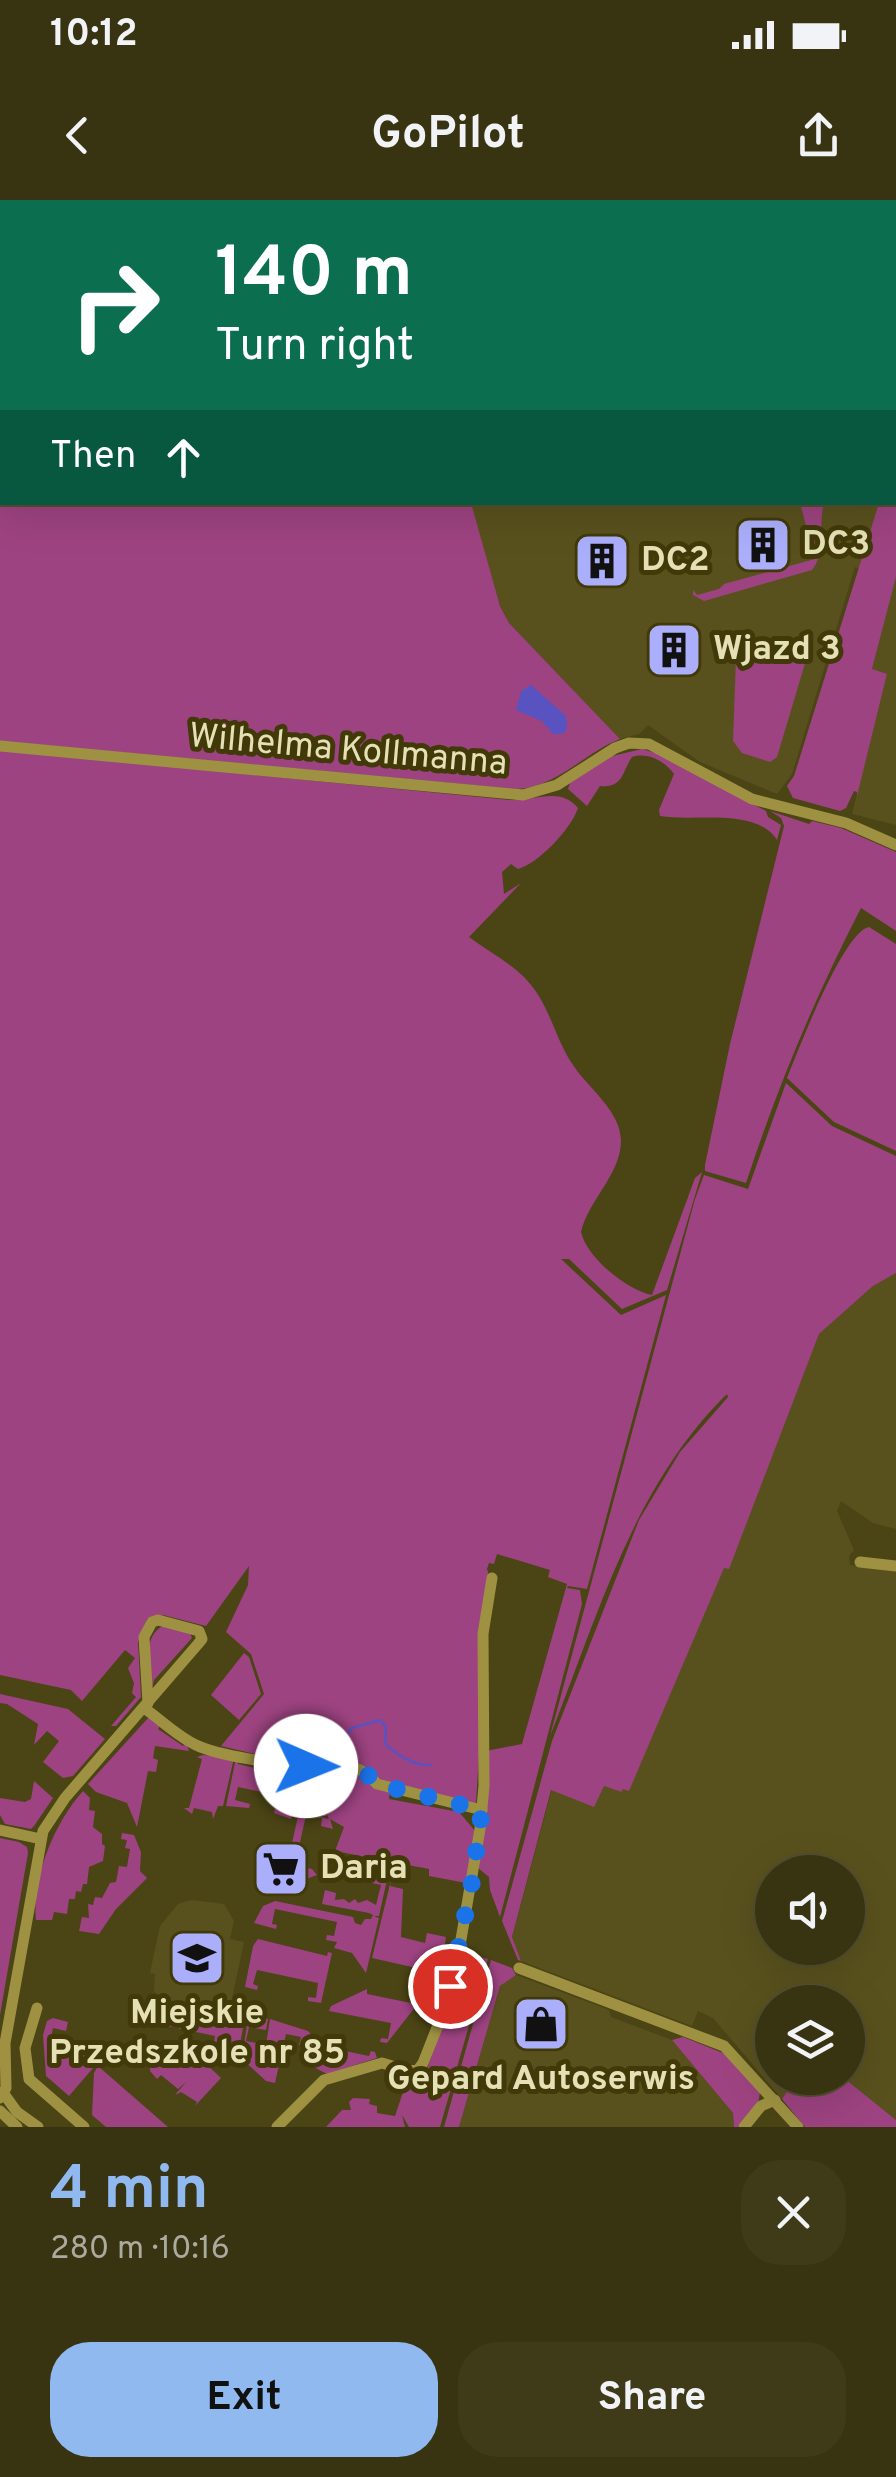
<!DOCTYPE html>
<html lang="en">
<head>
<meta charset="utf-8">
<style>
	:root { --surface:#383310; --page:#3f3b19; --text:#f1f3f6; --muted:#abaa9f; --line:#524e30; --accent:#90b9f0 }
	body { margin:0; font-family:Overpass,sans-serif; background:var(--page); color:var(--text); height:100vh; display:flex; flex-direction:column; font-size:38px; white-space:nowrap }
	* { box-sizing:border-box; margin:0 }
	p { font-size:32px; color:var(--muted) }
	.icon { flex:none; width:55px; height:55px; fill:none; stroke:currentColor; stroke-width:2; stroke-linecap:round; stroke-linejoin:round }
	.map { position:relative; height:1927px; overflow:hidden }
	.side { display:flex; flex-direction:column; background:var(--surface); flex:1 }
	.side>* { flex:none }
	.banner { position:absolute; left:0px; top:0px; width:898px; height:305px; box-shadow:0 10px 40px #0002,0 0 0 2px var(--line); background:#0b6e4f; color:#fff; overflow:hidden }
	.fabs { position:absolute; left:755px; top:1655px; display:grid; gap:20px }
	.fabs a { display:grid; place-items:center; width:110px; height:110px; border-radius:50%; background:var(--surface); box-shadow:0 10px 40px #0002,0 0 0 2px var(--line); font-size:50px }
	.pin { position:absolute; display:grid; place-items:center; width:85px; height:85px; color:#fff; margin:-42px; border:5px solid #fff; border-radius:50%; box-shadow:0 2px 10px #0007 }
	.me { position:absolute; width:110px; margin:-55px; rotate:91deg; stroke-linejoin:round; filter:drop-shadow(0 0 8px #0008) }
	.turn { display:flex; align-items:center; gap:35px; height:210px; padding:0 50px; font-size:45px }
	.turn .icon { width:130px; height:130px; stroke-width:2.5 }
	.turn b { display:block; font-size:70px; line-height:85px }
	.then { display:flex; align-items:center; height:95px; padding:0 50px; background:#0003; gap:20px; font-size:38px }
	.round { display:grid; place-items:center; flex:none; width:105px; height:105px; border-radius:40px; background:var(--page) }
	.summary { display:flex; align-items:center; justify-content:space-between; height:170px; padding:0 50px }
	h1 { font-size:60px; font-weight:700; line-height:75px; color:var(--accent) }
	.button { display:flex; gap:20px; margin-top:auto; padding:20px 50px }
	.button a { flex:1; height:115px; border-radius:40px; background:var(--accent); color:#111; font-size:40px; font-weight:700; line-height:115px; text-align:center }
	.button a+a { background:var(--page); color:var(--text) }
	.status { display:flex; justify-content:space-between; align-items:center; height:70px; padding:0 50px; background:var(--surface); direction:ltr }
	.status svg { height:28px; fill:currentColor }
	header { display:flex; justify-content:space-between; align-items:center; height:130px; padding:0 50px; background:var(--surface); font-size:45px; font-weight:700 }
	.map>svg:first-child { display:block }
</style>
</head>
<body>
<div class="status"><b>10:12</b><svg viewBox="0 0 49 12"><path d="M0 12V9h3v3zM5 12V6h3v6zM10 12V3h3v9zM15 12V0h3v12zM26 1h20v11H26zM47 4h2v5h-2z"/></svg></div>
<header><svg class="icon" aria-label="back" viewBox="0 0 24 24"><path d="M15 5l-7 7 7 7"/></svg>GoPilot<svg class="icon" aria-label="share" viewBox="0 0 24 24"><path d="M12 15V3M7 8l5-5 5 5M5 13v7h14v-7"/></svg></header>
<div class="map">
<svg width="896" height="1927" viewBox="0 0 896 1927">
	<rect width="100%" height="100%" fill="#4b4415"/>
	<!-- built -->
	<g fill="#59511d" fill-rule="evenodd">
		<path d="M 385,0 L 896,0 L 896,625 L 852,614 L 887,474 L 872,470 L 895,378 L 855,367 L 792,574 L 777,594 L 700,562 L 648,525 L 639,534 L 620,539 L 509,423 L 499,403 L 470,303 L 895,302 L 895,2 Z"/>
		<path d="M 896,1073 L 896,1329 L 873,1323 L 841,1301 L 837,1311 L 854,1350 L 849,1356 L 850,1365 L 896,1370 L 896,1920 L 844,1878 L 848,1878 L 848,1802 L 772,1802 L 772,1878 L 796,1878 L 782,1899 L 713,1818 L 698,1811 L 692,1826 L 521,1761 L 512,1738 L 552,1589 L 604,1586 L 620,1592 L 623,1588 L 628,1591 L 724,1367 L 728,1369 L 819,1134 L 873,1086 ZM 772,1672 L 848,1672 L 848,1748 L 772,1748 Z"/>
		<path d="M 191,1700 L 224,1704 L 234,1721 L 230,1739 L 244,1742 L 231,1803 L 225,1801 L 223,1806 L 209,1803 L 198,1806 L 160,1798 L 154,1791 L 155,1774 L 150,1773 L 160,1726 L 178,1704 Z"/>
		<path d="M 516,1775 L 609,1810 L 611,1817 L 672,1840 L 733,1913 L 734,1927 L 459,1927 L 500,1786 Z"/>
	</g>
	<!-- green -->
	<g fill="#9d4381">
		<path d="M 0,0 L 385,0 L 386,2 L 2,2 L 2,302 L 471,303 L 500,406 L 509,423 L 620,539 C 584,553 556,588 516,589 L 0,541 Z"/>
		<path d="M 896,257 L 896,377 L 872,469 L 887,474 L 857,596 L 857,592 L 854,591 L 846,608 L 840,611 L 793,598 L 787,586 L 794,576 L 879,303 L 895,302 Z"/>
		<path d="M 800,303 L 824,303 C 818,324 826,354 812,370 L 704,401 L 693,395 L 693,390 L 697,395 L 719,389 L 724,384 L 815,359 Z"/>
		<path d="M 748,445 L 797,450 L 806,460 L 777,557 L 770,562 L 742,553 L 733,541 L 736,459 L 740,449 Z"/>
		<path d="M 642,549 L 659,554 L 766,611 L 768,617 L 781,625 L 777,640 C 756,607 695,622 660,616 L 659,610 L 674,574 C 665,561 647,552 632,557 C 621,574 623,588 600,586 L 587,606 L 568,589 L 570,583 L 608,557 Z"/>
		<path d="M 0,550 L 510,600 C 535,601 560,586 578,608 C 571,629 539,663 518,669 L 511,664 L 502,672 L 504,694 L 521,683 L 469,737 C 488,751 509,762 525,778 C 550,804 554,837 573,865 C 588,888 621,911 621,941 C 621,974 588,1001 581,1032 C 587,1058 627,1090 652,1095 L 695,978 L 702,972 L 667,1090 L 622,1109 L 569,1059 L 561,1059 L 621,1115 L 666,1095 L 587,1389 L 568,1386 L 567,1388 L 580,1390 L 582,1404 L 500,1717 L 490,1690 L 489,1677 L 478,1668 L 486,1551 L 522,1544 L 567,1384 L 548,1377 L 550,1370 L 497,1354 L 494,1364 L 489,1363 L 487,1369 L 490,1378 L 476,1603 L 379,1581 L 370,1570 L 348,1561 L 277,1559 L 221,1546 L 264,1494 L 251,1454 L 226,1432 L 248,1385 L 249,1366 L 206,1426 L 163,1415 L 147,1419 L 138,1442 L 141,1497 L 116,1526 L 111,1526 L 136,1497 L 132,1493 L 134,1483 L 128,1468 L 135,1458 L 125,1450 L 82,1501 L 71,1490 L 0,1475 Z"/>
		<path d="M 770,611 L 809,624 L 812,621 L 841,628 L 896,652 L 896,731 L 861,708 C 815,797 777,888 746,983 L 705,971 L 705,965 L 730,844 L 784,626 L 781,618 Z"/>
		<path d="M 869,727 L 896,744 L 896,951 L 834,922 L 787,878 C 798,851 843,732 869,727 Z"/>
		<path d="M 786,883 L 832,926 L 896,956 L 896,1073 L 873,1086 L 819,1134 L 729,1369 L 724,1368 L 629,1591 L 623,1589 L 621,1592 L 604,1586 L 594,1607 L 551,1590 L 512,1737 L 521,1761 L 518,1760 L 502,1721 L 552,1541 L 639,1320 L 680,1252 L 728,1197 L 727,1194 C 633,1286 598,1416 550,1536 L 695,999 L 704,975 L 748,989 Z"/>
		<path d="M 165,1425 L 190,1433 L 192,1438 L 154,1480 L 152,1488 C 150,1466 141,1435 165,1425 Z"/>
		<path d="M 244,1453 L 249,1457 L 261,1494 L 239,1520 L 211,1495 Z"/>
		<path d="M 0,1494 L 68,1509 L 105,1539 L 73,1576 L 63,1578 L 43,1562 L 59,1541 L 47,1531 L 34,1545 L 38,1524 L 7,1504 L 0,1503 Z"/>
		<path d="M 149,1517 L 161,1524 L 158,1529 L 183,1546 L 186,1542 L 189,1551 L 155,1546 L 153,1558 L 158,1560 L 156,1572 L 148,1571 L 137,1627 L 127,1603 L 96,1592 L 88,1584 Z"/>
		<path d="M 203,1555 L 234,1558 L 223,1606 L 218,1606 L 213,1619 L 212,1612 L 194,1608 L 192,1614 L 184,1608 L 189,1608 L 202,1559 L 197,1557 Z"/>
		<path d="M 236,1558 L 238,1564 L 263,1570 L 265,1564 L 300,1571 L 301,1575 L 295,1574 L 291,1590 L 297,1592 L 291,1619 L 274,1613 L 275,1609 L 284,1610 L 286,1597 L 238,1587 L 235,1600 L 250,1604 L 249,1608 L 226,1606 Z"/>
		<path d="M 346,1567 L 390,1591 L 389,1599 L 459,1612 L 476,1632 L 466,1683 L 429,1676 L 429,1669 L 335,1651 L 344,1627 L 330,1619 L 333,1629 L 321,1626 L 322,1618 L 306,1615 L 295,1665 L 312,1669 L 317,1675 L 273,1691 L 275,1678 L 284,1679 L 298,1616 L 306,1614 L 329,1619 L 326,1612 L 326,1616 L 299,1612 L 300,1608 L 306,1608 L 313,1578 L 308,1574 L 319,1571 L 319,1574 L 326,1576 L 327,1572 L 324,1571 Z"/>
		<path d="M 34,1581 L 53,1598 L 34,1626 L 31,1629 L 5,1624 L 0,1615 L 0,1598 L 25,1602 L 31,1599 Z"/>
		<path d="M 83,1591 L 90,1598 L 89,1610 L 95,1611 L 93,1627 L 102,1634 L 102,1644 L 105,1646 L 103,1661 L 89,1667 L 87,1684 L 83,1684 L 81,1692 L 76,1691 L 75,1699 L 69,1699 L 67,1714 L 54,1712 L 52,1720 L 36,1720 C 32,1678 54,1623 83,1591 Z"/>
		<path d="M 122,1633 L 134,1635 L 141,1652 L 140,1671 L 147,1678 L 116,1709 L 99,1734 L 79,1731 L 82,1717 L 89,1718 L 88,1704 L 93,1705 L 95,1697 L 102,1698 L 110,1683 L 116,1682 L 119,1666 L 127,1667 L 130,1649 L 125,1648 L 127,1640 L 121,1639 Z"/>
		<path d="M 0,1638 L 19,1642 L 27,1647 L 28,1653 L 0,1815 Z"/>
		<path d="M 342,1666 L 388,1675 L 379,1716 L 374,1716 L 379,1718 L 366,1773 L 352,1753 L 334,1748 L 337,1742 L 326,1740 L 327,1735 L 334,1736 L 337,1722 L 275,1709 L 272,1724 L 277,1725 L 276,1729 L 254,1723 L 263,1706 L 275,1701 L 353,1717 L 355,1723 L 361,1725 L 365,1719 L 371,1719 L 373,1715 L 369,1713 L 322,1704 L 325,1690 L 336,1693 L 335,1700 L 344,1699 L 349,1703 L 355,1699 L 358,1703 L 367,1700 L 376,1705 L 381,1685 L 341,1676 Z"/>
		<path d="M 392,1676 L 390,1686 L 403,1689 L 401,1737 L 425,1743 L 427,1733 L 446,1737 L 438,1787 L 433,1792 L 424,1790 L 424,1786 L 432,1786 L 434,1772 L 372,1758 Z"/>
		<path d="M 258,1739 L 327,1756 L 328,1752 L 332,1753 L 321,1803 L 308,1801 L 308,1797 L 316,1798 L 318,1783 L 257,1770 L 253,1784 L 258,1786 L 257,1790 L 245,1787 L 253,1746 Z"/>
		<path d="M 463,1753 L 488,1759 L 440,1927 L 409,1927 L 402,1915 L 405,1927 L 326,1927 L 342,1910 L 351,1910 L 349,1902 L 353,1898 L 370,1899 L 369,1904 L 377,1906 L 377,1913 L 395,1916 L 405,1886 L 394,1882 L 396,1872 L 423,1881 L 451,1800 Z"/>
		<path d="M 491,1760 L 512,1768 L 516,1775 L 500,1786 L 459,1927 L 444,1927 Z"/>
		<path d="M 367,1789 L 367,1794 L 411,1803 L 414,1799 L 420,1801 L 387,1843 L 380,1842 L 381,1838 L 388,1839 L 391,1823 L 329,1811 L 331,1806 Z"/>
		<path d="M 130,1801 C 154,1801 175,1808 198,1810 C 209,1811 218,1809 231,1811 L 243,1828 L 239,1849 L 214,1843 L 215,1836 L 153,1823 L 155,1809 Z"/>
		<path d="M 240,1813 L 268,1819 L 266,1830 L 249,1827 L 246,1841 L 266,1845 L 270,1819 L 308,1831 L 314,1838 L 311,1848 L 299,1845 L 301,1837 L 286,1834 L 275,1883 L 266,1881 L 242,1859 L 247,1825 Z"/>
		<path d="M 53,1818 L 68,1822 L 66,1831 L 53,1828 L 50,1843 L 89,1851 L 96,1858 L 93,1868 L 69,1896 L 46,1876 L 43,1835 L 47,1821 Z"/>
		<path d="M 683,1837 L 728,1855 L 760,1892 L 758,1905 L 738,1927 L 734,1927 L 733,1913 L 672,1840 Z"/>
		<path d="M 321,1841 L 326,1841 L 326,1847 L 369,1856 L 371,1851 L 375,1852 L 377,1858 L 327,1874 L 310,1865 Z"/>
		<path d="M 161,1853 L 160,1858 L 178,1862 L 180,1857 L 182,1863 L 193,1865 L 195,1860 L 200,1861 L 198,1866 L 204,1862 L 221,1878 L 195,1906 L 197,1902 L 181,1892 L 175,1895 L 186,1882 L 178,1889 L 161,1875 L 157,1879 L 150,1871 L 151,1858 Z"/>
		<path d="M 98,1866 L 168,1927 L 106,1927 L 92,1915 L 94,1873 Z"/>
		<path d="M 796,1878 L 844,1878 L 896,1920 L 896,1927 L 805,1927 L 782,1899 Z"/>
	</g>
	<!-- water -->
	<path fill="#5853c1" d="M 531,485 L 566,516 L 567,528 L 563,534 L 553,534 L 542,521 L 516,510 L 521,491 Z"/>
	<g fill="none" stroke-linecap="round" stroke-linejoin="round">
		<!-- stream -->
		<g stroke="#5853c1" stroke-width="2.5">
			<path d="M 314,1538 L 342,1538 L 352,1528 L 380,1520 L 386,1527 L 385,1543 C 396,1555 415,1566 430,1565"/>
			<path d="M 267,1543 L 286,1549 L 307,1534"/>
		</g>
		<!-- minor -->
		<g stroke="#9e9242" stroke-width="11">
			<path d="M 0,546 L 523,595 L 557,585 L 615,548 L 629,543 L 649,544 L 752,599 L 846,623 L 896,645"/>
			<path d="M 860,1362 L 896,1366"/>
			<path d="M 144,1508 C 160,1519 177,1536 196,1545 C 219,1556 277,1564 304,1566 C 333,1567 356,1558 377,1584 L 482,1610"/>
			<path d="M 0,1630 L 41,1639"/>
			<path d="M 519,1768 L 724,1846 L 798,1927"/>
			<path d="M 37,1808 L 25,1848 L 29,1879 L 84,1927"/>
			<path d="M 4,1894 L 17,1912 L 38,1927"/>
			<path d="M 0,1898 L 6,1888 L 5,1843 L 43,1631 L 65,1598 L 198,1444 L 202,1439 L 199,1431 L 158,1420 L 152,1422 L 144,1437 L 148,1503"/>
			<path d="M 0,1911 L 17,1927"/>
			<path d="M 277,1927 L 324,1880 L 382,1863 L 409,1871 L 418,1870 L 423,1863 L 438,1825 L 459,1751 L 480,1629 L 484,1586 L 483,1434 L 492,1378"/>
			<path d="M 744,1927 L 761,1906 L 775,1900"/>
		</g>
	</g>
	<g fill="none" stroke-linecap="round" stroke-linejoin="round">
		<!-- route -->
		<path stroke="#1a73e8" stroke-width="18" stroke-dasharray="0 32.4" d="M 306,1566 C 333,1564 358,1561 377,1584 L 482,1610 L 471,1688 L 450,1786"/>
	</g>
	<!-- icons -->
	<defs>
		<g id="building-square" transform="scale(2.875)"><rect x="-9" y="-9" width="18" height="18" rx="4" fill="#abaffb" stroke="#413a08"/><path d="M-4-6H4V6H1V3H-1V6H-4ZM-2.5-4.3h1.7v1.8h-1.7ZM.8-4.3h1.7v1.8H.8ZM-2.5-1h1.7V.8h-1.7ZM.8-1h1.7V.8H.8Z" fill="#111"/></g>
		<g id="supermarket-square" transform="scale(2.875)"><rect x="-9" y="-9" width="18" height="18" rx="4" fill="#abaffb" stroke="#413a08"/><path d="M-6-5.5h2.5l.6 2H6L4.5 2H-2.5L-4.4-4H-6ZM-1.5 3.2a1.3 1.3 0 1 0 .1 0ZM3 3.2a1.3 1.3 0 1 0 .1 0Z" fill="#111"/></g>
		<g id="school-square" transform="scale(2.875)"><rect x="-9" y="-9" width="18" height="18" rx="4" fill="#abaffb" stroke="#413a08"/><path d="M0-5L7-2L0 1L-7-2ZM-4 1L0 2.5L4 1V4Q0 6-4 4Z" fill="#111"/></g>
		<g id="shop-square" transform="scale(2.875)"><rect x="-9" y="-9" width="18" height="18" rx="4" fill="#abaffb" stroke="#413a08"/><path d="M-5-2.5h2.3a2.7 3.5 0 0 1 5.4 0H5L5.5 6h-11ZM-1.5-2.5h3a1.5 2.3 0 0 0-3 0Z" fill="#111"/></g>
	</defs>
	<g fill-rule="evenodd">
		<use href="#building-square" x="763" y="345"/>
		<use href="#building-square" x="602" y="361"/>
		<use href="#building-square" x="674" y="450"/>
		<use href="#supermarket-square" x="281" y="1669"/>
		<use href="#school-square" x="197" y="1758"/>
		<use href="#shop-square" x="541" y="1824"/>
	</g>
	<g text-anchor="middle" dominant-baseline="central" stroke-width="10" stroke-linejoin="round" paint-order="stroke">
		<!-- poi labels -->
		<g font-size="35" font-weight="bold" fill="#e5e0b6" stroke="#413a08" text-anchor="start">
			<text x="802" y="345">DC3</text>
			<text x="641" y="361">DC2</text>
			<text x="713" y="450">Wjazd 3</text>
			<text x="320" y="1669">Daria</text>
			<text x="197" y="1814" text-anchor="middle">Miejskie<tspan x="197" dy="40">Przedszkole nr 85</tspan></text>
			<text x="541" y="1880" text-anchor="middle">Gepard Autoserwis</text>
		</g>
		<!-- street labels -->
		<g font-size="35" fill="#e5e0b6" stroke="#413a08">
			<text transform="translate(348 551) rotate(5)">Wilhelma Kollmanna</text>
		</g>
	</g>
</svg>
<div class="fabs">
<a><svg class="icon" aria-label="sound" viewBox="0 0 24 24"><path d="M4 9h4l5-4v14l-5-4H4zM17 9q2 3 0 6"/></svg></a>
<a><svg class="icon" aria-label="layers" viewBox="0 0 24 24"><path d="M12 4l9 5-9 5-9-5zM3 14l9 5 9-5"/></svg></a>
</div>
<div class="pin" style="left:450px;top:1786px;background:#d93025"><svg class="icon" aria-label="arrive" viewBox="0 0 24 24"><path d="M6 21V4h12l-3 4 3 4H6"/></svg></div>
<svg class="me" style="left:306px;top:1566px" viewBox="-20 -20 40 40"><circle r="19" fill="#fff"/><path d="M0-13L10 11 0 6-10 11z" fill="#1a73e8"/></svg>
<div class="banner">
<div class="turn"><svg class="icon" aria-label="right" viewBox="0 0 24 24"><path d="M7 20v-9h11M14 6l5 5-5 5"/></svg><div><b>140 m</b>Turn right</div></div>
<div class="then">Then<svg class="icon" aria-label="ahead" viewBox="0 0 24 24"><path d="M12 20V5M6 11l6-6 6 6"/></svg></div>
</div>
</div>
<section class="side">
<div class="summary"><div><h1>4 min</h1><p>280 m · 10:16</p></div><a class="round"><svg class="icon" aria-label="close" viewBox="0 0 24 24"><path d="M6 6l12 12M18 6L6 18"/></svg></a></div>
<div class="button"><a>Exit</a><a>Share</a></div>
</section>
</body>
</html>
